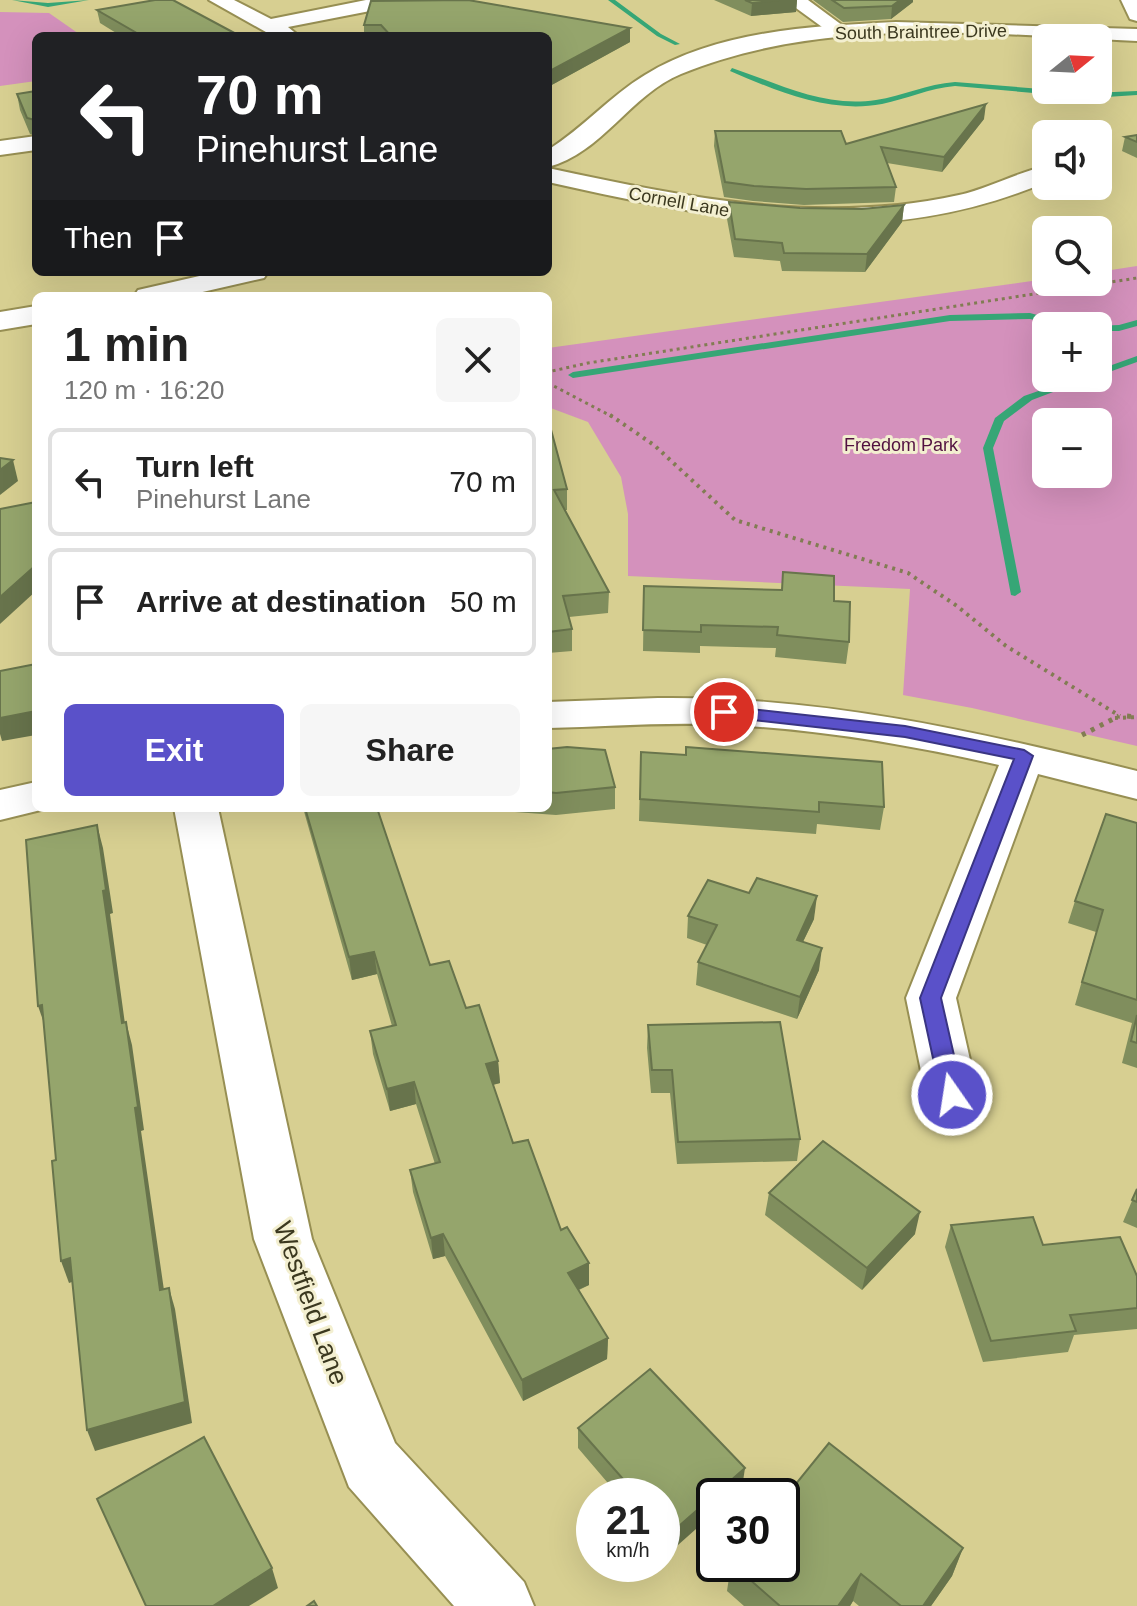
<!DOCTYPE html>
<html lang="en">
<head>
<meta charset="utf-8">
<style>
	:root { --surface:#fff; --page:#f6f6f6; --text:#222; --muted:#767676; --line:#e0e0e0; --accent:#5a51c9 }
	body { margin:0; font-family:Helvetica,sans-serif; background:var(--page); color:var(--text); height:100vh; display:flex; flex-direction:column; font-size:30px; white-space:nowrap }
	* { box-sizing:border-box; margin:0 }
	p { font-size:26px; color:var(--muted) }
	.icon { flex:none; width:44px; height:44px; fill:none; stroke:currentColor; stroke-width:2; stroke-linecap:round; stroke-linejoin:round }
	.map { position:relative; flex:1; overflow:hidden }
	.details { position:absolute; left:32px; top:292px; width:520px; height:520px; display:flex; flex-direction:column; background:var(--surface); border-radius:12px; box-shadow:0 8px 32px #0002 }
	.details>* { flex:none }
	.guide { position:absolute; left:32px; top:32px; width:520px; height:244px; border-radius:12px; box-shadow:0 8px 32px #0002; background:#202124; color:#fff; overflow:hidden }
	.needle { width:52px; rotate:72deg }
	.controls { position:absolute; left:1032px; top:24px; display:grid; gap:16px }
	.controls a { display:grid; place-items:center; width:80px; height:80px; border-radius:12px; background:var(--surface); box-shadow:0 8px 32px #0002; font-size:40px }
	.speed { position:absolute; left:576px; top:1478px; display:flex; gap:16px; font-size:40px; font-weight:700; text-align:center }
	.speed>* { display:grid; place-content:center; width:104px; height:104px; border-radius:50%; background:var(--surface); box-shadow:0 8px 32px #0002; line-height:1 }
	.speed small { font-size:20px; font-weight:400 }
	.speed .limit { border:4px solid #111; border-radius:12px; background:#fff; color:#111 }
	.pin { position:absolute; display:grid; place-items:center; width:68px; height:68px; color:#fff; margin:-34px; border:4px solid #fff; border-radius:50%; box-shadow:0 2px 8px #0007 }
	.me { position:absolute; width:88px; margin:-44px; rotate:347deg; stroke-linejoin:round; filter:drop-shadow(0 0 6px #0008) }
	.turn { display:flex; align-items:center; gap:28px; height:168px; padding:0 32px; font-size:36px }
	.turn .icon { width:104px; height:104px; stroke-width:2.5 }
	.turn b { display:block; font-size:56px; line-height:68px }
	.then { display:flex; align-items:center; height:76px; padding:0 32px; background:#0003; gap:16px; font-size:30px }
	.round { display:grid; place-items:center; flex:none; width:84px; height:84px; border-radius:12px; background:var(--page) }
	.summary { display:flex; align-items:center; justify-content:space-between; height:136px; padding:0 32px }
	h1 { font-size:48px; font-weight:800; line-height:60px }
	.button { display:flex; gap:16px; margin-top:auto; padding:16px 32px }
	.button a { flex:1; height:92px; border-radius:12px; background:var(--accent); color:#fff; font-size:32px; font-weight:800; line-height:92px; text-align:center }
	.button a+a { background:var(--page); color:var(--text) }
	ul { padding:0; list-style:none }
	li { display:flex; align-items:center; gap:24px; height:108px; margin:0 16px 12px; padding:0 16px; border:4px solid var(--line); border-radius:12px }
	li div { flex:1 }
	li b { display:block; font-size:30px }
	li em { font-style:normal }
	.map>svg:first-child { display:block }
</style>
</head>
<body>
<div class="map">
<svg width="1137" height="1606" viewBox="0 0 1137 1606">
	<rect width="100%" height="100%" fill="#d7cf91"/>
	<!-- green -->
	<g fill="#d491bc" fill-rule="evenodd">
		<path d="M 0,12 L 49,13 L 82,36 L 36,36 L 36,81 L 0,86 Z"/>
		<path d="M 1137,266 L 1137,746 L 972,708 L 903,695 L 910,589 L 628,576 L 628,514 L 621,477 L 588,422 L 548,407 L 548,348 L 1046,279 L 1046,282 L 1098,282 L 1098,272 ZM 1046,326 L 1098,326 L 1098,378 L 1046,378 ZM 1046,422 L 1098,422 L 1098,474 L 1046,474 Z"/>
	</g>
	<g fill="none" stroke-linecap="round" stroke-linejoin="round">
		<!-- stream -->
		<g fill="#36a676" fill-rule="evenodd">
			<path d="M 12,0 L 48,3 L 89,0 L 48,7 Z"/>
			<path d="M 608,0 L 615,0 L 661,34 L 680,44 L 675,45 L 657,36 Z"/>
			<path d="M 732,68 C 780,84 824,108 876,100 C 903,96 927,84 955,82 L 1091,93 L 1137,91 L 1137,95 L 1091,98 L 955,86 C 929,88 907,99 882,104 C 829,114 777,91 730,71 Z"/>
			<path d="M 1030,313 L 1077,326 L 1060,326 L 1030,319 L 950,321 L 573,378 L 568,375 L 573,372 L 950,315 Z"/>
			<path d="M 1137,320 L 1137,326 L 1119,331 L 1098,331 L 1098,326 L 1095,326 L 1119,325 Z"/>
			<path d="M 1137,356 L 1137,362 L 1098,376 L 1098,370 Z"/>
			<path d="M 1076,378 L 1090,378 L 1032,400 L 1004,421 L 993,448 L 1021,592 L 1015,596 L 1011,595 L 983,448 L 995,418 L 1024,396 Z"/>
		</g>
		<!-- minor casing -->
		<g stroke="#978f53" stroke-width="4">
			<g id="minor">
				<path d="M 209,0 L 234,0 L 271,19 L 366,0 L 425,1 L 415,7 L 370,11 L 288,27 L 299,36 L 273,36 Z"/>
				<path d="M 785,0 L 808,0 L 850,31 L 840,37 L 833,35 Z"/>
				<path d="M 1121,0 L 1137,0 L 1137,21 L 1130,19 Z"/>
				<path d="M 36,136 L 36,150 L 0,155 L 0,141 Z"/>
				<path d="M 1046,166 L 1046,182 C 880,253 717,220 548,182 L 548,168 C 683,197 821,226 959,195 C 989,188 1016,173 1046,166 Z"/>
				<path d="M 658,698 C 821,696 980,732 1137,771 L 1137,799 L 1038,774 L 956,998 L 978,1095 L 971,1110 L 952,1116 L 933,1110 L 926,1095 L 906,998 L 999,765 C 902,743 801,726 701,724 C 650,723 599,727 548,728 L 548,702 Z"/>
				<path d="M 36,782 L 36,808 L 49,808 L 0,820 L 0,790 Z"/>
				<path d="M 174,808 L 218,808 L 312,1239 L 395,1443 L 524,1582 L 534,1606 L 454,1606 L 349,1487 L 254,1239 Z"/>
			</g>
		</g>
		<!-- tertiary casing -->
		<g stroke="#978f53" stroke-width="4">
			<g id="tertiary">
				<path d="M 896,22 L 1137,29 L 1137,41 C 988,34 825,15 681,74 C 631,94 601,154 548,167 L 548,150 C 583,128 610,96 645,75 C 718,30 813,26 896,22 Z"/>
				<path d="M 217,272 L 268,272 L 264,278 L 185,296 L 134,296 L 138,290 Z"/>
				<path d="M 36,306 L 36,324 L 0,330 L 0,312 Z"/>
			</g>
		</g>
		<!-- path-far2 -->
		<g stroke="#827c53" stroke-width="3" stroke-dasharray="3 4" stroke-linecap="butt">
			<path d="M 548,376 L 552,371 L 588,363 L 1137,278"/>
			<path d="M 548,383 L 613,417"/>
		</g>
		<!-- path-far1 -->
		<g stroke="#827c53" stroke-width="4" stroke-dasharray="3 5" stroke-linecap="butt">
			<path d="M 610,415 L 654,445 L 735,520 L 908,573 L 957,606 L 1006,646 L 1120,716"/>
			<path d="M 1115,718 L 1137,717"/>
		</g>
		<!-- path -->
		<g stroke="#827c53" stroke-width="5" stroke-dasharray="4 6" stroke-linecap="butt">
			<path d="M 1127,716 L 1137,717"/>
			<path d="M 1082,735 L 1119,716"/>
		</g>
		<!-- minor -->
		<use href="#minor" fill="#fff" fill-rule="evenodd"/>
		<!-- tertiary -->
		<use href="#tertiary" fill="#fff" fill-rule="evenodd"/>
	</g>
	<!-- wall -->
	<g fill="#808e5d">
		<path d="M 714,0 L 797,0 L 796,12 L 751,16 Z"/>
		<path d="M 813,0 L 913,0 L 913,2 L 891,19 L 843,22 Z"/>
		<path d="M 97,10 L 240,36 L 121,36 L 100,23 Z"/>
		<path d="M 364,25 L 630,28 L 630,42 L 548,87 L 548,36 L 364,36 Z"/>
		<path d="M 36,91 L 36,144 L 34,135 L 30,134 L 20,110 L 17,94 Z"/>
		<path d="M 984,119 L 942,172 L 887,163 L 896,187 L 894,202 L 804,205 L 753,201 L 724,197 L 714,146 L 715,131 L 846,144 Z"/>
		<path d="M 1137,135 L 1137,158 L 1122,151 L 1125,137 Z"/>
		<path d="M 729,202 L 800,208 L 862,209 L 904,205 L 902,222 L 865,272 L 782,271 L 780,261 L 734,257 L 727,219 Z"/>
		<path d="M 548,426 L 567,489 L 567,510 L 565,510 L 609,592 L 608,613 L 569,617 L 572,629 L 572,651 L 548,653 Z"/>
		<path d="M 644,586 L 834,601 L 849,642 L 846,664 L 775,657 L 776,648 L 700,646 L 700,653 L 643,651 Z"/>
		<path d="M 548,749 L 615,787 L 615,809 L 556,815 L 489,810 L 489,808 L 548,808 Z"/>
		<path d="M 641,752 L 884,807 L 880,830 L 817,824 L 816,834 L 639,821 Z"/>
		<path d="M 303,808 L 377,808 L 430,965 L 466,1008 L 498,1061 L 500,1083 L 493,1085 L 513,1143 L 561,1230 L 589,1263 L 589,1285 L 579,1290 L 608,1338 L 607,1359 L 523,1401 L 445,1256 L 433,1259 L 413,1192 L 410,1170 L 435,1164 L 416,1104 L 390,1111 L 373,1054 L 370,1031 L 392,1026 L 377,974 L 352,980 Z"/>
		<path d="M 1137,823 L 1137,1068 L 1122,1063 L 1132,1023 L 1075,1005 L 1096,932 L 1068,923 L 1075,901 Z"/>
		<path d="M 688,916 L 814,919 L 803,942 L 819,970 L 797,1019 L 696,985 L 698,962 L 707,945 L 687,938 Z"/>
		<path d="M 648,1025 L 800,1139 L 797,1161 L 677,1164 L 670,1093 L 651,1093 L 647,1048 Z"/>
		<path d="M 1137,1189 L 1137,1228 L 1123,1222 Z"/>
		<path d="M 769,1193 L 915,1234 L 862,1290 L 765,1215 Z"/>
		<path d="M 951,1225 L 1043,1245 L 1137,1276 L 1137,1329 L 1074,1335 L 1068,1352 L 983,1362 L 945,1247 Z"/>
		<path d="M 578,1428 L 742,1488 L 733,1496 L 714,1496 L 669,1553 L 662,1545 L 662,1496 L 619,1496 L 578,1448 Z"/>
		<path d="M 963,1548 L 952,1576 L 931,1606 L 859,1606 L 853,1601 L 850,1606 L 744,1606 L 727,1591 L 731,1564 Z"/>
	</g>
	<!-- shaded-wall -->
	<g fill="#68744c">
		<path d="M 779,0 L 797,0 L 796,12 L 751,16 L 752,3 Z"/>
		<path d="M 900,0 L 913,0 L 913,2 L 891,19 L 892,6 Z"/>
		<path d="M 630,28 L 630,42 L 548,87 L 548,72 Z"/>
		<path d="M 986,104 L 984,119 L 942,172 L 944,157 Z"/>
		<path d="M 904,205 L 902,222 L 865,272 L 867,254 Z"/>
		<path d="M 13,460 L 18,481 L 0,495 L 0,470 Z"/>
		<path d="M 36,565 L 36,591 L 0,624 L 0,597 Z"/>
		<path d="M 36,711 L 36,735 L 2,741 L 0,734 L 0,718 Z"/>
		<path d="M 97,825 L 103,848 L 113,913 L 110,914 L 128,1046 L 122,1023 L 103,891 Z"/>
		<path d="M 817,896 L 814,919 L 793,962 L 797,940 Z"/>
		<path d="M 822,948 L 819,970 L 797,1019 L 800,997 Z"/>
		<path d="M 374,952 L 377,974 L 352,980 L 349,957 Z"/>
		<path d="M 42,1005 L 46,1029 L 38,1006 Z"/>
		<path d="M 126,1022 L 132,1045 L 144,1130 L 141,1131 L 167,1311 L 160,1290 L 135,1108 Z"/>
		<path d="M 498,1061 L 500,1083 L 487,1086 L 486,1064 Z"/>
		<path d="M 414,1082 L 416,1104 L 390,1111 L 387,1089 Z"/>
		<path d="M 920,1212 L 915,1234 L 862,1290 L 867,1268 Z"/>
		<path d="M 443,1234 L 445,1256 L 433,1259 L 431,1238 Z"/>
		<path d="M 70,1258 L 78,1280 L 69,1283 L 61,1261 Z"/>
		<path d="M 589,1263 L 589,1285 L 568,1294 L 568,1273 Z"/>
		<path d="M 169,1288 L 175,1309 L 192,1423 L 95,1451 L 87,1430 Z"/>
		<path d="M 608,1338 L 607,1359 L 523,1401 L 522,1380 Z"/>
		<path d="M 745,1468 L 742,1488 L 733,1496 L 714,1496 L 714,1513 L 669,1553 L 671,1533 Z"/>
		<path d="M 963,1548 L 952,1576 L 931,1606 L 923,1606 Z"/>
		<path d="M 272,1568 L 278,1588 L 249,1606 L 213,1606 Z"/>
		<path d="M 861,1574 L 853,1601 L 850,1606 L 838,1606 Z"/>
	</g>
	<!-- building -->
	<g fill="#95a56c" stroke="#68744c" stroke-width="2">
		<path d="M 155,0 L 173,0 L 240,36 L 142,36 L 97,10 Z"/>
		<path d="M 468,0 L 630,28 L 548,72 L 548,36 L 391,36 L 381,25 L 364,25 L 371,1 Z"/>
		<path d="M 745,0 L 779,0 L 752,3 Z"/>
		<path d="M 832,0 L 900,0 L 892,6 L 844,8 Z"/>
		<path d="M 36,91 L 36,140 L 34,136 L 35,120 L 27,118 L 17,94 Z"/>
		<path d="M 986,104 L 944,157 L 881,147 L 896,187 L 806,189 L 754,186 L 725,182 L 715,131 L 841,131 L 846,144 Z"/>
		<path d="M 1137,135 L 1137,142 L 1125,137 Z"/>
		<path d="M 729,202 L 800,208 L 862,209 L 904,205 L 867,254 L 784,253 L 782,243 L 735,239 Z"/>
		<path d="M 548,426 L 550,426 L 567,489 L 554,490 L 609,592 L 563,596 L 572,629 L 548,632 Z"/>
		<path d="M 0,458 L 13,460 L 0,470 Z"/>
		<path d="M 36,502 L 36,565 L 0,597 L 0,509 Z"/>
		<path d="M 783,572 L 834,576 L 834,601 L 850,602 L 849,642 L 777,635 L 778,627 L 701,625 L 701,632 L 643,630 L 644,586 L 782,590 Z"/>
		<path d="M 36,664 L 36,711 L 0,718 L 0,671 Z"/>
		<path d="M 567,747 L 605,750 L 615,787 L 556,793 L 548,792 L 548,749 Z"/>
		<path d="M 686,747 L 882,762 L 884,807 L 819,802 L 819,812 L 640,799 L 641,752 L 686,755 Z"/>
		<path d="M 305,808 L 377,808 L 430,965 L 449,961 L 466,1008 L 479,1005 L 498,1061 L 486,1064 L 513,1143 L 528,1140 L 561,1230 L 567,1227 L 589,1263 L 568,1273 L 608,1338 L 522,1380 L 443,1234 L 431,1238 L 410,1170 L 440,1162 L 414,1082 L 387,1089 L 370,1031 L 396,1025 L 374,952 L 349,957 Z"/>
		<path d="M 1106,814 L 1137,823 L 1137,1000 L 1082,982 L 1103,910 L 1075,901 Z"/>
		<path d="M 97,825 L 106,890 L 103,891 L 122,1023 L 126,1022 L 138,1107 L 135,1108 L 160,1290 L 169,1288 L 185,1402 L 87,1430 L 70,1258 L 61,1261 L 52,1161 L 56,1160 L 42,1005 L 38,1006 L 26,840 Z"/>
		<path d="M 757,878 L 817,896 L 797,940 L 822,948 L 800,997 L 698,962 L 717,925 L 688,916 L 708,880 L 749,893 Z"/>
		<path d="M 1137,1015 L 1137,1043 L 1131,1041 Z"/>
		<path d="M 780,1022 L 800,1139 L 678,1142 L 672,1070 L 652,1070 L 648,1025 Z"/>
		<path d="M 823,1141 L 920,1212 L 867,1268 L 769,1193 Z"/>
		<path d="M 1137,1189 L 1137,1202 L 1132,1200 Z"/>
		<path d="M 1033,1217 L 1043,1245 L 1120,1237 L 1137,1276 L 1137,1308 L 1070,1315 L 1076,1331 L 991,1341 L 951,1225 Z"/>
		<path d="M 650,1369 L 745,1468 L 671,1533 L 662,1523 L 662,1496 L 638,1496 L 578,1428 Z"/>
		<path d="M 204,1437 L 272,1568 L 213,1606 L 146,1606 L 97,1499 Z"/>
		<path d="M 829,1443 L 963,1548 L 923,1606 L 901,1606 L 861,1574 L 838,1606 L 780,1606 L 732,1564 L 782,1564 L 782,1501 Z"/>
		<path d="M 314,1601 L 317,1606 L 307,1606 Z"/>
	</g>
	<!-- route -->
	<path fill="#5a51c9" stroke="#3a3583" stroke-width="2" d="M 724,706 L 905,726 L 1024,750 L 1033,756 L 941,998 L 963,1095 L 960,1101 L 952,1104 L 945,1101 L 941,1095 L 920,998 L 1014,759 L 905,737 L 718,716 L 715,712 L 718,708 Z"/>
	<g text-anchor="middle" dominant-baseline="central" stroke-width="6" stroke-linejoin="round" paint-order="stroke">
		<!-- far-street labels -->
		<g font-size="18" fill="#3b381f" stroke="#f3efd0">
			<text transform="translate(921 32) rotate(-1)">South Braintree Drive</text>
			<text transform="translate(679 202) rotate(10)">Cornell Lane</text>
		</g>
		<!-- far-park labels -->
		<g font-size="18" fill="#521140" stroke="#f3efd0">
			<text x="901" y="445">Freedom Park</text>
		</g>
		<!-- near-street labels -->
		<g font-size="26" fill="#3b381f" stroke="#f3efd0">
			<text transform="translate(311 1303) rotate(70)">Westfield Lane</text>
		</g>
	</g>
</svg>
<div class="controls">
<a><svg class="needle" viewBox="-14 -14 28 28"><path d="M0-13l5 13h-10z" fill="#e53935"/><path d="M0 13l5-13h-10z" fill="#767676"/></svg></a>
<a><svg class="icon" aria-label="sound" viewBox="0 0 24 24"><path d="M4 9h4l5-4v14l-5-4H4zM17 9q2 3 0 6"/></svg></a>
<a><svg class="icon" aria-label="search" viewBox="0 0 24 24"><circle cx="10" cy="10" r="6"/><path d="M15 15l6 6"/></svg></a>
<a>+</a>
<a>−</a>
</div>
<div class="speed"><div>21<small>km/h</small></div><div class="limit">30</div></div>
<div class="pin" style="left:724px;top:712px;background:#d93025"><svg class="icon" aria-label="arrive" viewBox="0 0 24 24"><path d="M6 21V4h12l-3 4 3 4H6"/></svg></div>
<svg class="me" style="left:952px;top:1095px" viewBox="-20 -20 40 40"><circle r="17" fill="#5a51c9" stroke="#fff" stroke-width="3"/><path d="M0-11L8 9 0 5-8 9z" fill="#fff"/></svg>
<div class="guide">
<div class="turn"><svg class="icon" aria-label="left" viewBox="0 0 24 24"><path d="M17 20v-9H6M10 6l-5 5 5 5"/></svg><div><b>70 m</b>Pinehurst Lane</div></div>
<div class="then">Then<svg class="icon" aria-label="arrive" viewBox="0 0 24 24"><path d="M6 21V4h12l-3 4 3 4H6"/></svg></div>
</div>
<section class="details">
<div class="summary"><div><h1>1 min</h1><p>120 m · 16:20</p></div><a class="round"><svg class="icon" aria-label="close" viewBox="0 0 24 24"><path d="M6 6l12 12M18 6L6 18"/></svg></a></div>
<ul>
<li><svg class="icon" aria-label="left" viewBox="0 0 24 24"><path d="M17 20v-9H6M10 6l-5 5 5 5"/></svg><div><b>Turn left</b><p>Pinehurst Lane</p></div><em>70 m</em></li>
<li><svg class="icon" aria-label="arrive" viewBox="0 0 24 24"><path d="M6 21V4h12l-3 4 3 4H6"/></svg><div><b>Arrive at destination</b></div><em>50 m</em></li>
</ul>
<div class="button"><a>Exit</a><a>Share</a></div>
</section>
</div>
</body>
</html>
